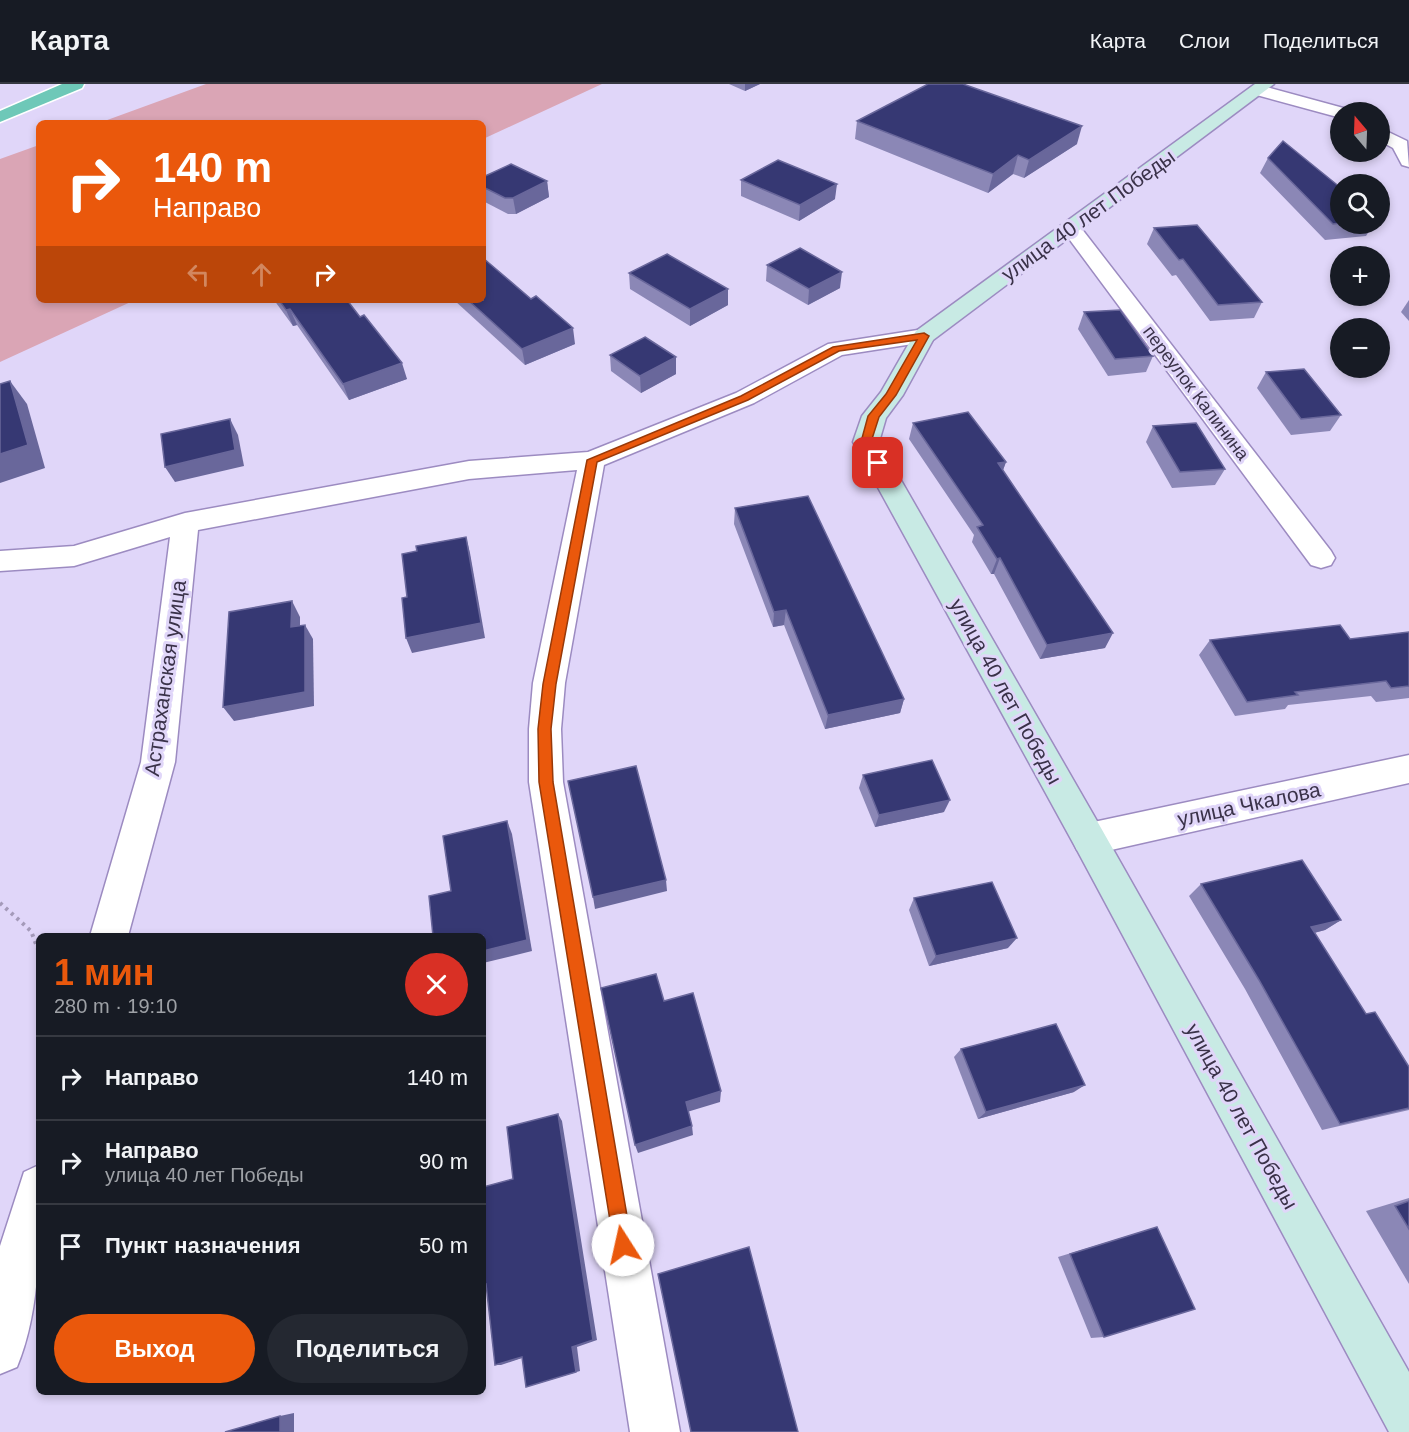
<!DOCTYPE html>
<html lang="ru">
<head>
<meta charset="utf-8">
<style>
	:root { --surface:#171b24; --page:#242831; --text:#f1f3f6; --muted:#9ea1a6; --line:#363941; --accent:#ea580c }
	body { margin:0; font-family:Helvetica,sans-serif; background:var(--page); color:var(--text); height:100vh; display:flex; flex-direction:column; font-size:22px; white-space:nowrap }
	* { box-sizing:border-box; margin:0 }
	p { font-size:20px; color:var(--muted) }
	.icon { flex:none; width:33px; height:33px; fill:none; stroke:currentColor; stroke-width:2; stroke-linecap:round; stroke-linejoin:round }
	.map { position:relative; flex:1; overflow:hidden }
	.drawer { position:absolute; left:36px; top:849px; width:450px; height:462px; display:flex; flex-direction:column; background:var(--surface); border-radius:9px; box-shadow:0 3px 9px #0003 }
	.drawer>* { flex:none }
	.hud { position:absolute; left:36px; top:36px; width:450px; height:183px; border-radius:9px; box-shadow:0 3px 9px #0003; background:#ea580c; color:#fff; overflow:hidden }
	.needle { width:39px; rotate:341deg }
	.controls { position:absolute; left:1330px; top:18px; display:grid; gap:12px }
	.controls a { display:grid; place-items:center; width:60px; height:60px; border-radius:50%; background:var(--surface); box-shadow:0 3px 9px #0003; font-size:30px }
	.pin { position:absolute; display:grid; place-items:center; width:51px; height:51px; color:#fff; margin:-26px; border-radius:12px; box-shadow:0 3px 9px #0006 }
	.me { position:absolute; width:66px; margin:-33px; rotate:350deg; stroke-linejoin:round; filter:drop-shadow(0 0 4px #0008) }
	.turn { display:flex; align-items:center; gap:21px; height:126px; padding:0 18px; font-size:27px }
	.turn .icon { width:78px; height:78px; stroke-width:2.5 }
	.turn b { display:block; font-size:42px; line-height:51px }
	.lanes { display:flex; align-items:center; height:57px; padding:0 18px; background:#0003; justify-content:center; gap:30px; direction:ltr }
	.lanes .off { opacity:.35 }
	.round { display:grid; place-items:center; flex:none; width:63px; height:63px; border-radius:32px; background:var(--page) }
	.headline { display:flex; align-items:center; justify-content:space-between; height:102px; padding:0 18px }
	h1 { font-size:36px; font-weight:600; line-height:45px; color:var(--accent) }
	.button { display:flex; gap:12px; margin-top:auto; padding:12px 18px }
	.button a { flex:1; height:69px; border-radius:36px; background:var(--accent); color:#fff; font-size:24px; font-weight:600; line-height:69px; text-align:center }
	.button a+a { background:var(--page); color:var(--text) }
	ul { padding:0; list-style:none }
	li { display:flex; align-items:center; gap:18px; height:84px; padding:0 18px; border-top:2px solid var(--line) }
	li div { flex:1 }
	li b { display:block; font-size:22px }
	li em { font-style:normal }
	header { display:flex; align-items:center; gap:36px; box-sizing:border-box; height:84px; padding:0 30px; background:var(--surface); border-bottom:2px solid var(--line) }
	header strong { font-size:28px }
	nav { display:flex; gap:33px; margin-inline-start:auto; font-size:21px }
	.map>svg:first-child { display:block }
</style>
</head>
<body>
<header>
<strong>Карта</strong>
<nav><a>Карта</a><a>Слои</a><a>Поделиться</a></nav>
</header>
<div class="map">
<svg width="1409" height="1348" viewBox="0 0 1409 1348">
	<rect width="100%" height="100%" fill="#e0d6f9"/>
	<!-- green -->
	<g fill="#daa5b5">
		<path d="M 206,0 L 602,0 L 483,55 L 483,39 L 99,39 Z"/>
		<path d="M 39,61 L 39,216 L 135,216 L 0,278 L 0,75 Z"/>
	</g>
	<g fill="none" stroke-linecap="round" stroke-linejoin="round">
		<!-- minor casing -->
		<g stroke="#9c8bc1" stroke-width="3">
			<g id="minor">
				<path d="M 1259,1 L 1347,25 L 1349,28 L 1341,28 L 1341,34 L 1253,10 L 1250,6 L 1253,2 Z"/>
				<path d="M 1380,44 L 1407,57 L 1409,83 L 1402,81 L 1393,64 L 1380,57 Z"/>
				<path d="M 1071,138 L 1078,140 L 1331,467 L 1335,474 L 1331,481 L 1321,484 L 1311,481 L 1064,148 L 1061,144 L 1064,140 Z"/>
				<path d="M 924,245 L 932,247 L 935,252 L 932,257 L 842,271 L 754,319 L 604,381 L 565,599 L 561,645 L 563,698 L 680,1348 L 630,1348 L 529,698 L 529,645 L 533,599 L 577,386 L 469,395 L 198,446 L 175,678 L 128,852 L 90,852 L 141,678 L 170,453 L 74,482 L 0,487 L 0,467 L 74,462 L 185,429 L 469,377 L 588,368 L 736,309 L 828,260 Z"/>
				<path d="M 1409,671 L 1409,699 L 1089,771 L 1077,766 L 1072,755 L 1077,744 L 1089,739 Z"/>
				<path d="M 39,1081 C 39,1148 43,1219 17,1283 L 0,1290 L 0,1162 L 24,1088 Z"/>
			</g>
		</g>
		<!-- secondary casing -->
		<g stroke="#9c8bc1" stroke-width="3">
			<path id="secondary" d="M 1255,0 L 1274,0 L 933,256 L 903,311 L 886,334 L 879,358 L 1101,744 L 1409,1288 L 1409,1348 L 1389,1348 L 1077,766 L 853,358 L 862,332 L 881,308 L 916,247 Z"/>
		</g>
		<!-- trunk casing -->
		<g stroke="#fff" stroke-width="3">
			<path id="trunk" d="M 62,0 L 84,0 L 82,4 L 0,38 L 0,27 Z"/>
		</g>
		<!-- path -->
		<path stroke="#a49ab9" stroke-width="4" stroke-dasharray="3 4.5" stroke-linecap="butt" d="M 0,819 L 31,847 L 39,868"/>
		<!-- minor -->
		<use href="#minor" fill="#fff" fill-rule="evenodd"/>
		<!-- secondary -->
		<use href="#secondary" fill="#c8eae4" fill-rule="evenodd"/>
		<!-- trunk -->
		<use href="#trunk" fill="#6ec8b8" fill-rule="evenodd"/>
	</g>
	<!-- wall -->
	<g fill="#8b87b6">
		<path d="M 729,0 L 760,0 L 745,7 Z"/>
		<path d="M 857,37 L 1077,60 L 1024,94 L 1013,90 L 988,109 L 855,55 Z"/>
		<path d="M 1268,74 L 1341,140 L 1374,140 L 1366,152 L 1325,156 L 1260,89 Z"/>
		<path d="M 483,93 L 547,97 L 549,113 L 516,130 L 508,130 L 483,117 Z"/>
		<path d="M 741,96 L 835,115 L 799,137 L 741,112 Z"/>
		<path d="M 1154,144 L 1262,218 L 1254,234 L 1210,237 L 1176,191 L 1172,192 L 1147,160 Z"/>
		<path d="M 767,181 L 840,204 L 808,221 L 766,197 Z"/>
		<path d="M 629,189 L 728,221 L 690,242 L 630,205 Z"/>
		<path d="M 274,216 L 347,216 L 407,295 L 349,316 L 297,241 L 293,242 Z"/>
		<path d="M 454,216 L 483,216 L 575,260 L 525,281 Z"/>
		<path d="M 1409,216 L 1409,237 L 1401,228 Z"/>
		<path d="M 1084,228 L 1153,272 L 1146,288 L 1108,292 L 1078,245 Z"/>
		<path d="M 610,271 L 676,290 L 641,309 L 611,287 Z"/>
		<path d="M 1266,288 L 1341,331 L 1330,347 L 1291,351 L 1257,304 Z"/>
		<path d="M 913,339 L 1006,378 L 1003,386 L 1105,564 L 1040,575 L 994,490 L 991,490 L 972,458 L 974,451 L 909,355 Z"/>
		<path d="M 1153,342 L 1225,385 L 1215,401 L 1172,404 L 1146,358 Z"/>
		<path d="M 735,424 L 904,615 L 900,629 L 825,645 L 784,541 L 773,543 L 734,440 Z"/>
		<path d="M 1409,548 L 1409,614 L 1376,618 L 1371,612 L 1288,621 L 1285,625 L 1235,632 L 1199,571 L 1210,556 L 1350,555 Z"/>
		<path d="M 863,691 L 944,728 L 875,743 L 859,704 Z"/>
		<path d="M 1201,800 L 1341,836 L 1325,846 L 1314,849 L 1366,930 L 1409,983 L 1409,1026 L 1322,1046 L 1245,905 L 1189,812 Z"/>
		<path d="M 914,814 L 1008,864 L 929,882 L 909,826 Z"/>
		<path d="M 961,965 L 1074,1008 L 978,1035 L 954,973 Z"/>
		<path d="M 1409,1114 L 1409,1200 L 1366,1127 Z"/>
		<path d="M 1157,1143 L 1104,1253 L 1091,1254 L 1058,1173 Z"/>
	</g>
	<!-- shaded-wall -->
	<g fill="#69679b">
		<path d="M 745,0 L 760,0 L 745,7 Z"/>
		<path d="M 1082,42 L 1077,60 L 1024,94 L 1029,76 Z"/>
		<path d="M 1018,71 L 1013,90 L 988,109 L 993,90 Z"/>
		<path d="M 547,97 L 549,113 L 516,130 L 513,114 Z"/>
		<path d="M 837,100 L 835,115 L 799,137 L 800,121 Z"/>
		<path d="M 842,188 L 840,204 L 808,221 L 809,205 Z"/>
		<path d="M 728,205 L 728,221 L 690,242 L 690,225 Z"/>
		<path d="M 290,225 L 297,241 L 293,242 L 286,226 Z"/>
		<path d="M 573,244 L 575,260 L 525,281 L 522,265 Z"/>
		<path d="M 676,273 L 676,290 L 641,309 L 640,292 Z"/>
		<path d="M 402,279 L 407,295 L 349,316 L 343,300 Z"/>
		<path d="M 10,297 L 27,320 L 45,384 L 0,399 L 0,370 Z"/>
		<path d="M 230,335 L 238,351 L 244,382 L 175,398 L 165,383 Z"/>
		<path d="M 1006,378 L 1000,394 L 998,379 Z"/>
		<path d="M 466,453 L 470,469 L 485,554 L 412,569 L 406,554 Z"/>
		<path d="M 1000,474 L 994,490 L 991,490 L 997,475 Z"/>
		<path d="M 292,517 L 300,533 L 300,558 L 291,543 Z"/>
		<path d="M 786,526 L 784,541 L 773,543 L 774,528 Z"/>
		<path d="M 305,541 L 313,555 L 314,622 L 234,637 L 223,623 Z"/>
		<path d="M 1113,549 L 1105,564 L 1040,575 L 1047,561 Z"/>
		<path d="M 904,615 L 900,629 L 825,645 L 828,631 Z"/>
		<path d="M 950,716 L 944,728 L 875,743 L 879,731 Z"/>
		<path d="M 507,737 L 512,750 L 532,867 L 483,879 L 483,867 Z"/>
		<path d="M 666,796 L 667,807 L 595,825 L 593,813 Z"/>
		<path d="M 1341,836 L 1325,846 L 1295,854 L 1311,843 Z"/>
		<path d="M 1017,854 L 1008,864 L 929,882 L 936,872 Z"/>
		<path d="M 1085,1001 L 1074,1008 L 978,1035 L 986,1028 Z"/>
		<path d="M 721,1007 L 720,1018 L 687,1028 L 686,1018 Z"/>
		<path d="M 558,1030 L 562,1037 L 597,1256 L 577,1263 L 580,1287 L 526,1303 L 572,1263 Z"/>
		<path d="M 692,1042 L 693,1051 L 638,1069 L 635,1061 Z"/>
		<path d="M 528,1272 L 501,1281 L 495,1281 L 522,1273 Z"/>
		<path d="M 294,1329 L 294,1348 L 280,1348 L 280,1332 Z"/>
	</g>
	<!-- building -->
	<g fill="#363873" stroke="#69679b" stroke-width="1.5">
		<path d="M 928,0 L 963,0 L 1082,42 L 1029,76 L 1018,71 L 993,90 L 857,37 Z"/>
		<path d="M 1283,57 L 1341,104 L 1341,139 L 1333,140 L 1268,74 Z"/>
		<path d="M 778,76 L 837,100 L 800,121 L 741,96 Z"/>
		<path d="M 511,80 L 547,97 L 513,114 L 505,114 L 483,103 L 483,93 Z"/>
		<path d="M 1197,141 L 1262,218 L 1218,221 L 1183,175 L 1179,176 L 1154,144 Z"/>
		<path d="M 800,164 L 842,188 L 809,205 L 767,181 Z"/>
		<path d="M 667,170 L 728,205 L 690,225 L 629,189 Z"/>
		<path d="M 483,174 L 531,215 L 536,212 L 573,244 L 522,265 L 468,216 L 483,216 Z"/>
		<path d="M 279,216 L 347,216 L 360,233 L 364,231 L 402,279 L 343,300 L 290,225 L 286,226 Z"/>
		<path d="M 1120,226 L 1153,272 L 1115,275 L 1084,228 Z"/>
		<path d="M 645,253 L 676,273 L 640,292 L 610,271 Z"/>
		<path d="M 1304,285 L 1341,331 L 1301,335 L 1266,288 Z"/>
		<path d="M 10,297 L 28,361 L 0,370 L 0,300 Z"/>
		<path d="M 968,328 L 1006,378 L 998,379 L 1113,549 L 1047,561 L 1000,474 L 997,475 L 977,443 L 983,441 L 913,339 Z"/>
		<path d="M 230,335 L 235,366 L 165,383 L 161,350 Z"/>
		<path d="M 1196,339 L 1225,385 L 1180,388 L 1153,342 Z"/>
		<path d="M 808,412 L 904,615 L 828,631 L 786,526 L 774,528 L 735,424 Z"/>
		<path d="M 466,453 L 481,539 L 406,554 L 402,514 L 407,513 L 402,470 L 417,467 L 416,462 Z"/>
		<path d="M 292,517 L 291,543 L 305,541 L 305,608 L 223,623 L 229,528 Z"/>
		<path d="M 1340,541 L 1350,555 L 1409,548 L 1409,602 L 1391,604 L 1386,597 L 1295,608 L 1298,611 L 1247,618 L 1210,556 Z"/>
		<path d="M 932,676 L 950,716 L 879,731 L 863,691 Z"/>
		<path d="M 636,682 L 666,796 L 593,813 L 568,697 Z"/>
		<path d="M 507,737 L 527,856 L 483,867 L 483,852 L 433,852 L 429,812 L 451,807 L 443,752 Z"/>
		<path d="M 1302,776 L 1341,836 L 1311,843 L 1366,930 L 1375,928 L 1409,983 L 1409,1024 L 1340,1040 L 1259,896 L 1201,800 Z"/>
		<path d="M 992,798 L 1017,854 L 936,872 L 914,814 Z"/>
		<path d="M 656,890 L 664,917 L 693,909 L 721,1007 L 686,1018 L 692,1042 L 635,1061 L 601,904 Z"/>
		<path d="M 1056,940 L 1085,1001 L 986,1028 L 961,965 Z"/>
		<path d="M 558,1030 L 593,1256 L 572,1263 L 576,1288 L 526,1303 L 522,1273 L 495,1281 L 486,1200 L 483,1201 L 483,1103 L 513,1095 L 507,1043 Z"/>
		<path d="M 1409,1117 L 1409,1145 L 1395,1122 Z"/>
		<path d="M 1157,1143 L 1195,1225 L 1104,1253 L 1070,1170 Z"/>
		<path d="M 749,1163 L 798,1348 L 691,1348 L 658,1190 Z"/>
		<path d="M 280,1332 L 280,1348 L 225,1348 Z"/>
	</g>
	<!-- route -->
	<path fill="#ea580c" stroke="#983908" stroke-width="1.5" d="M 924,249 L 929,252 L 896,311 L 879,333 L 871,358 L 883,379 L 881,382 L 874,382 L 861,358 L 868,332 L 886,310 L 917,256 L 839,267 L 748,316 L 597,378 L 556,600 L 551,645 L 553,698 L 632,1161 L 629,1168 L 623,1171 L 616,1168 L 614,1161 L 539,698 L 538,645 L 543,600 L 587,376 L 741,312 L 833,263 Z"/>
	<g text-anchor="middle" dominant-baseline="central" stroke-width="6" stroke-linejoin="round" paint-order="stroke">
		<!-- far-street labels -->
		<g font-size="18" fill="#3a3249" stroke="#e0d6f9">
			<text transform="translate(1196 309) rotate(53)">переулок Калинина</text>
		</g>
		<!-- street labels -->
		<g font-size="21" fill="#3a3249" stroke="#e0d6f9">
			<text transform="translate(1088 131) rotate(-36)">улица 40 лет Победы</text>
			<text transform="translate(165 594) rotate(-82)">Астраханская улица</text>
			<text transform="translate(1006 607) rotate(61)">улица 40 лет Победы</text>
			<text transform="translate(1249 720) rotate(-12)">улица Чкалова</text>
			<text transform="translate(1242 1032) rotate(61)">улица 40 лет Победы</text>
		</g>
	</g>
</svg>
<div class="controls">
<a><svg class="needle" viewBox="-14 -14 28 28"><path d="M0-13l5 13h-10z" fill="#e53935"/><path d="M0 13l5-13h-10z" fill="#9ea1a6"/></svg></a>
<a><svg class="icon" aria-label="search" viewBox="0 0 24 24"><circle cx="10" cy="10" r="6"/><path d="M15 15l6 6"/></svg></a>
<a>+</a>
<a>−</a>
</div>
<div class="pin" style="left:878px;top:379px;background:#d93025"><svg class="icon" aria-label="arrive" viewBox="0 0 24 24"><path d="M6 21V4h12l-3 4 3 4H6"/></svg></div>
<svg class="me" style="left:623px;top:1161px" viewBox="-20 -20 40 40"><circle r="19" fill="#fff"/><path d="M0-13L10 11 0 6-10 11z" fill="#ea580c"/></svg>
<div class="hud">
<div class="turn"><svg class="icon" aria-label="right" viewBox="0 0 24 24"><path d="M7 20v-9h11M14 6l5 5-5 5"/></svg><div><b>140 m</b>Направо</div></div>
<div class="lanes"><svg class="icon off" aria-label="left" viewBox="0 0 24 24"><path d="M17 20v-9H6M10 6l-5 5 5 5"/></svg><svg class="icon off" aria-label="ahead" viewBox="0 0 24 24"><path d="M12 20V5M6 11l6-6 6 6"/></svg><svg class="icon" aria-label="right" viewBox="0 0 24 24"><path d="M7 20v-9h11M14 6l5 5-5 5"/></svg></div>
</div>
<section class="drawer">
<div class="headline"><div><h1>1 мин</h1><p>280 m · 19:10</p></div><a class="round" style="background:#d93025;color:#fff"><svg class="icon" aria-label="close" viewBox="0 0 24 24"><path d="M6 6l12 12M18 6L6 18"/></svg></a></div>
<ul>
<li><svg class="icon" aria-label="right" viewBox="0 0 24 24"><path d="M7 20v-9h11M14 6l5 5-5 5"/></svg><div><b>Направо</b></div><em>140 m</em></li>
<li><svg class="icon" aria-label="right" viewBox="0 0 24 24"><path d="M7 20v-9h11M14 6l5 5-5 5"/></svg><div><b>Направо</b><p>улица 40 лет Победы</p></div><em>90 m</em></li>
<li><svg class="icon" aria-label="arrive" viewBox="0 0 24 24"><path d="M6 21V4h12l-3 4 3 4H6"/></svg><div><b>Пункт назначения</b></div><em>50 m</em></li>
</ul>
<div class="button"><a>Выход</a><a>Поделиться</a></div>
</section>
</div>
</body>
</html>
